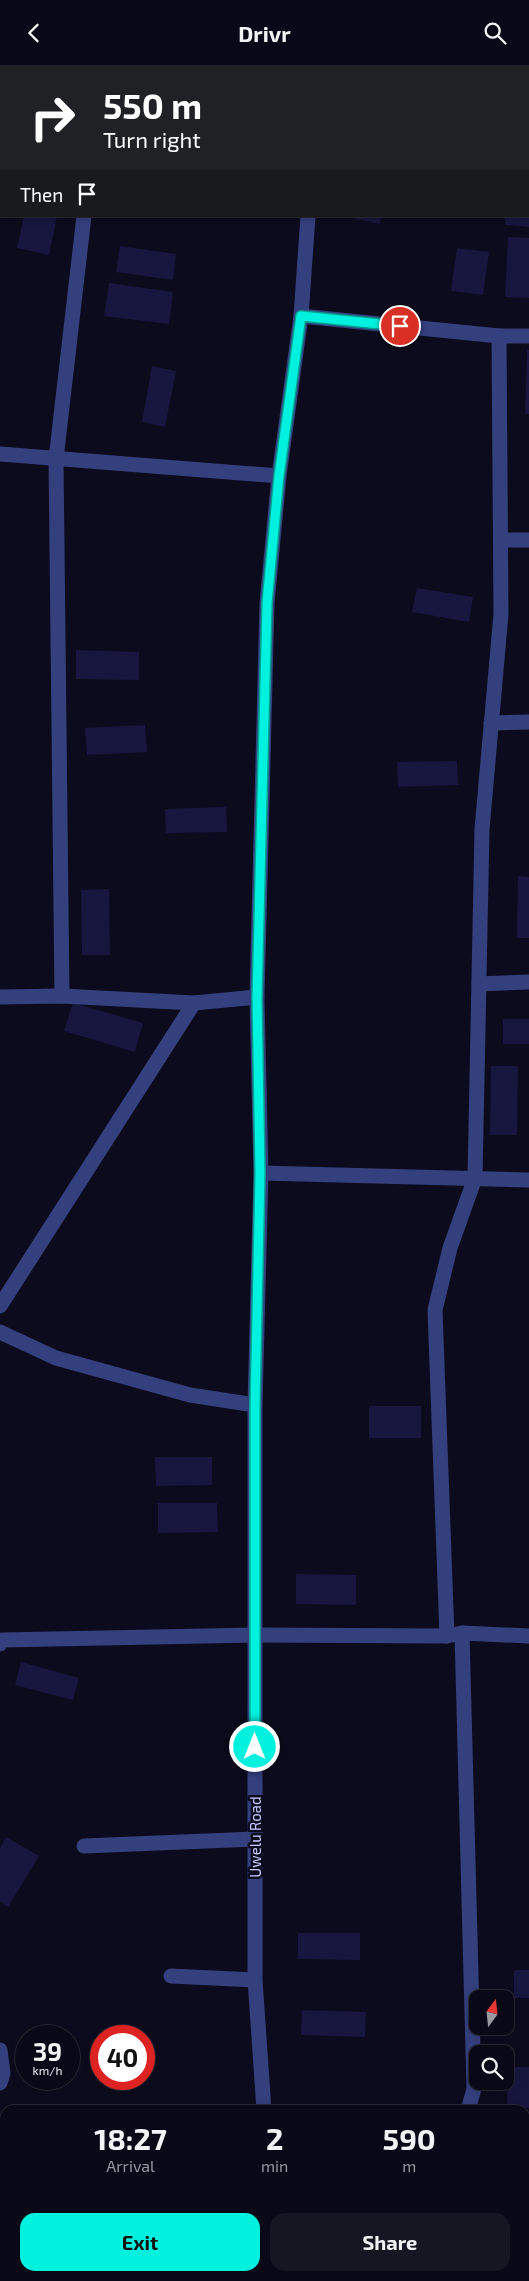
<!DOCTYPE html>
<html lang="en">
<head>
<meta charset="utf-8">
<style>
	:root { --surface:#080816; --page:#161623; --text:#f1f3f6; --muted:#989aa1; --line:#292935; --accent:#00f1dd }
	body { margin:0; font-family:"Exo 2",sans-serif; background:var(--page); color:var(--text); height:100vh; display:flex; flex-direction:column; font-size:19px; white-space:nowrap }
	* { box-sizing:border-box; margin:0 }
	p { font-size:16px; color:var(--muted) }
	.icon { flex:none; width:28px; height:28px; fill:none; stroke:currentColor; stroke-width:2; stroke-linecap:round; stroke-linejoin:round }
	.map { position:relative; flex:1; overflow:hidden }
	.details { position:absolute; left:0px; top:2040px; width:530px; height:176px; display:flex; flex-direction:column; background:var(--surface); border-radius:15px 15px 0 0; box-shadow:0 2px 8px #0003,0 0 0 1px var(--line) }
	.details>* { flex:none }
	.guide { position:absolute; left:0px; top:0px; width:530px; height:152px; box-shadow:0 2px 8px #0003,0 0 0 1px var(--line); background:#202124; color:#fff; overflow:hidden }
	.needle { width:32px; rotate:15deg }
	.buttons { position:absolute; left:469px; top:1925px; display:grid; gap:10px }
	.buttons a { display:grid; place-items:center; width:45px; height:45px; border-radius:10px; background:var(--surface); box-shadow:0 2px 8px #0003,0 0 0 1px var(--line); font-size:25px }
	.speed { position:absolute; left:15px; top:1960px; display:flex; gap:10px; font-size:25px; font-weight:700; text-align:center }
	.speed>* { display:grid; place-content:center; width:65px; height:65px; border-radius:50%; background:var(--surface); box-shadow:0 2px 8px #0003,0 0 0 1px var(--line); line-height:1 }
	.speed small { font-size:12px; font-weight:400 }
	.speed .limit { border:8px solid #d22; background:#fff; color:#111 }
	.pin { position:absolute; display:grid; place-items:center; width:42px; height:42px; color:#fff; margin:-21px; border:2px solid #fff; border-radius:50%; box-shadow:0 1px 5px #0007 }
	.me { position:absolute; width:55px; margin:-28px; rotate:0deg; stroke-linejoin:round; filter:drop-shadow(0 0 4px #0008) }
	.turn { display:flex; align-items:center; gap:18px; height:105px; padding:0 20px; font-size:22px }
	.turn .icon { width:65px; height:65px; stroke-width:2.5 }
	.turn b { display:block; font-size:35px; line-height:42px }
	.then { display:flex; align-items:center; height:48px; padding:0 20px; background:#0003; gap:10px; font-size:19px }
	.eta { display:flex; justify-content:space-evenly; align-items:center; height:85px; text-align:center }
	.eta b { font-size:30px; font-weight:700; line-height:35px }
	.primary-button { display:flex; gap:10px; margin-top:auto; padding:10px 20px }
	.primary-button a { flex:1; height:58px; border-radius:15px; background:var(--accent); color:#111; font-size:20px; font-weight:700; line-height:58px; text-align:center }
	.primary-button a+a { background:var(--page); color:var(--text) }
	header { display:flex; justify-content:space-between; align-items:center; height:65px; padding:0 20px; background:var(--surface); font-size:22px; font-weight:700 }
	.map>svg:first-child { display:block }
</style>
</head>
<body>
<header><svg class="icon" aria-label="back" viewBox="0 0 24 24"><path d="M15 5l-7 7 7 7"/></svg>Drivr<svg class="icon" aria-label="search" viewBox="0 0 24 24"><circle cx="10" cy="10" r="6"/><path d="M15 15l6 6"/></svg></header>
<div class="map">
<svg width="529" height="2216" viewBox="0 0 529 2216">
	<rect width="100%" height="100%" fill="#0b0b1d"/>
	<!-- building -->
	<g fill="#17163e">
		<path d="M 24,151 L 57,151 L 49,190 L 17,183 Z"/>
		<path d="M 352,151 L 381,151 L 380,159 L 352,153 Z"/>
		<path d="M 505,151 L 529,151 L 529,162 L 505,160 Z"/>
		<path d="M 508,172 L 529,173 L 529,233 L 505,232 Z"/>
		<path d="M 120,181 L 176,189 L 173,215 L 116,207 Z"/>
		<path d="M 457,183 L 489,187 L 483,230 L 451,226 Z"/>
		<path d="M 109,218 L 173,227 L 169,259 L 104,251 Z"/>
		<path d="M 527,285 L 529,285 L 529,349 L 525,349 Z"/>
		<path d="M 152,301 L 176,306 L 165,362 L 142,357 Z"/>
		<path d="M 417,523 L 473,532 L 469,557 L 412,547 Z"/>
		<path d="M 76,585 L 139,587 L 139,615 L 76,614 Z"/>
		<path d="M 145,660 L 147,687 L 87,690 L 85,663 Z"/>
		<path d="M 457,696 L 458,720 L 398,722 L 397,697 Z"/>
		<path d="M 226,742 L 227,767 L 166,768 L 165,744 Z"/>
		<path d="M 518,811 L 529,812 L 529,873 L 517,873 Z"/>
		<path d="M 109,824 L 110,890 L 82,890 L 81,825 Z"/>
		<path d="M 73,938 L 143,958 L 135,987 L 64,966 Z"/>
		<rect x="503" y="954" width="26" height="25"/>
		<path d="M 491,1001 L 518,1001 L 517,1070 L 490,1070 Z"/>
		<rect x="369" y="1341" width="52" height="32"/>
		<path d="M 155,1392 L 212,1392 L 212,1420 L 156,1421 Z"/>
		<path d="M 158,1438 L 217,1438 L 218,1467 L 158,1468 Z"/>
		<path d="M 296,1509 L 356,1510 L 356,1540 L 296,1539 Z"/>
		<path d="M 21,1597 L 79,1613 L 73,1635 L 15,1620 Z"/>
		<path d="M 6,1772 L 39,1791 L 8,1842 L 0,1837 L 0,1783 Z"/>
		<path d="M 298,1868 L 360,1868 L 360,1895 L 298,1894 Z"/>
		<rect x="514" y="1905" width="15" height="28"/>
		<path d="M 302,1945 L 366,1947 L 365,1972 L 301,1970 Z"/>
		<path d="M 508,2002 L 529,2002 L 529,2043 L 507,2043 Z"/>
	</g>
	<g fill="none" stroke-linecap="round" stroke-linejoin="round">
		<!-- minor -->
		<g stroke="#343f7e" stroke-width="15">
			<path d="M 104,1 L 105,0"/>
			<path d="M 325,1 L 325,0"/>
			<path d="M 0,61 L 1,61"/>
			<path d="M 301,251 L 499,271 L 529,271"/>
			<path d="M 0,389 L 279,411"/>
			<path d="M 501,475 L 529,475"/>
			<path d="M 491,658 L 529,657"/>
			<path d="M 479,919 L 529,917"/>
			<path d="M 62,931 L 56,394 L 84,151"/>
			<path d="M 0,932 L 62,931 L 194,938 L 257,932"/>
			<path d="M 261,1108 L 529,1115"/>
			<path d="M 0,1241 L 194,938"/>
			<path d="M 0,1267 L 56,1293 L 190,1330 L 255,1340"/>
			<path d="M 462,1568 L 474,2024 L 468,2045"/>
			<path d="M 447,1571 L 435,1245 L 450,1183 L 475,1113 L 482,764 L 501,549 L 499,271"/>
			<path d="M 0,1579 L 2,1575 L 255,1570 L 447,1571 L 462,1568 L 529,1571"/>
			<path d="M 84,1781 L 255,1774"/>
			<path d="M 171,1911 L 255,1915"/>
			<path d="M 0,1985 L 3,2008 L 0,2018"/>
			<path d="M 264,2045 L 255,1915 L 255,1340 L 261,1108 L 257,932 L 267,538 L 279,411 L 301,251 L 308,151"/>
			<path d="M 525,2118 L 529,2118"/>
			<path d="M 0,2189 L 5,2200"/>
			<path d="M 10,2211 L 13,2216"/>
			<path d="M 446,2211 L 447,2216"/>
			<path d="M 268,2216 L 268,2211"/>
		</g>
	</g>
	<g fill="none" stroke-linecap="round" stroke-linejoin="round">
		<!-- route casing -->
		<g stroke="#009d90" stroke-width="12">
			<path id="route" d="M 255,1682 L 255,1340 L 260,1108 L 257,932 L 267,538 L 279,411 L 301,251 L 400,261"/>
		</g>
		<!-- route -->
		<use href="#route" stroke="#00f1dd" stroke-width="9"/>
	</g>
	<g text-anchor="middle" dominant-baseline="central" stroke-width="5" stroke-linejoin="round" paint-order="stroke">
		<!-- street labels -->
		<g font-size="15" fill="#c6caff" stroke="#0b0b1d">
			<text transform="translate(255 1772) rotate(-90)">Uwelu Road</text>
		</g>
	</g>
</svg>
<div class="buttons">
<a><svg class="needle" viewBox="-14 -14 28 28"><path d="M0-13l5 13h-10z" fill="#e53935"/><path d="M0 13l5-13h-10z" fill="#989aa1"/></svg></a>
<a><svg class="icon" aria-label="search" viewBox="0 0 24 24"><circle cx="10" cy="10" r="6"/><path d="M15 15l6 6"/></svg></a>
</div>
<div class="speed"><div>39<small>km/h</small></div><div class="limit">40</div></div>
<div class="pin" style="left:400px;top:261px;background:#d93025"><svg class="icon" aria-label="arrive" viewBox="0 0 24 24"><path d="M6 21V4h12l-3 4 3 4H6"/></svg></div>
<svg class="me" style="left:255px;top:1682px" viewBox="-20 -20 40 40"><circle r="17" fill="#00f1dd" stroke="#fff" stroke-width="3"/><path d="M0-11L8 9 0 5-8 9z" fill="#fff"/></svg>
<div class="guide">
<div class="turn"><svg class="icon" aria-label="right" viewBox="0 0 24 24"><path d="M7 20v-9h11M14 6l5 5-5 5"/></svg><div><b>550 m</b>Turn right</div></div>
<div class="then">Then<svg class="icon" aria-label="arrive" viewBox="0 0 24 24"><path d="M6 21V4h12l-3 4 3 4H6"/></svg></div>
</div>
<section class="details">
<div class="eta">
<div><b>18:27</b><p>Arrival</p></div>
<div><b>2</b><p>min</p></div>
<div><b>590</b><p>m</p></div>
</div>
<div class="primary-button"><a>Exit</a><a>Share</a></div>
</section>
</div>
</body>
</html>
